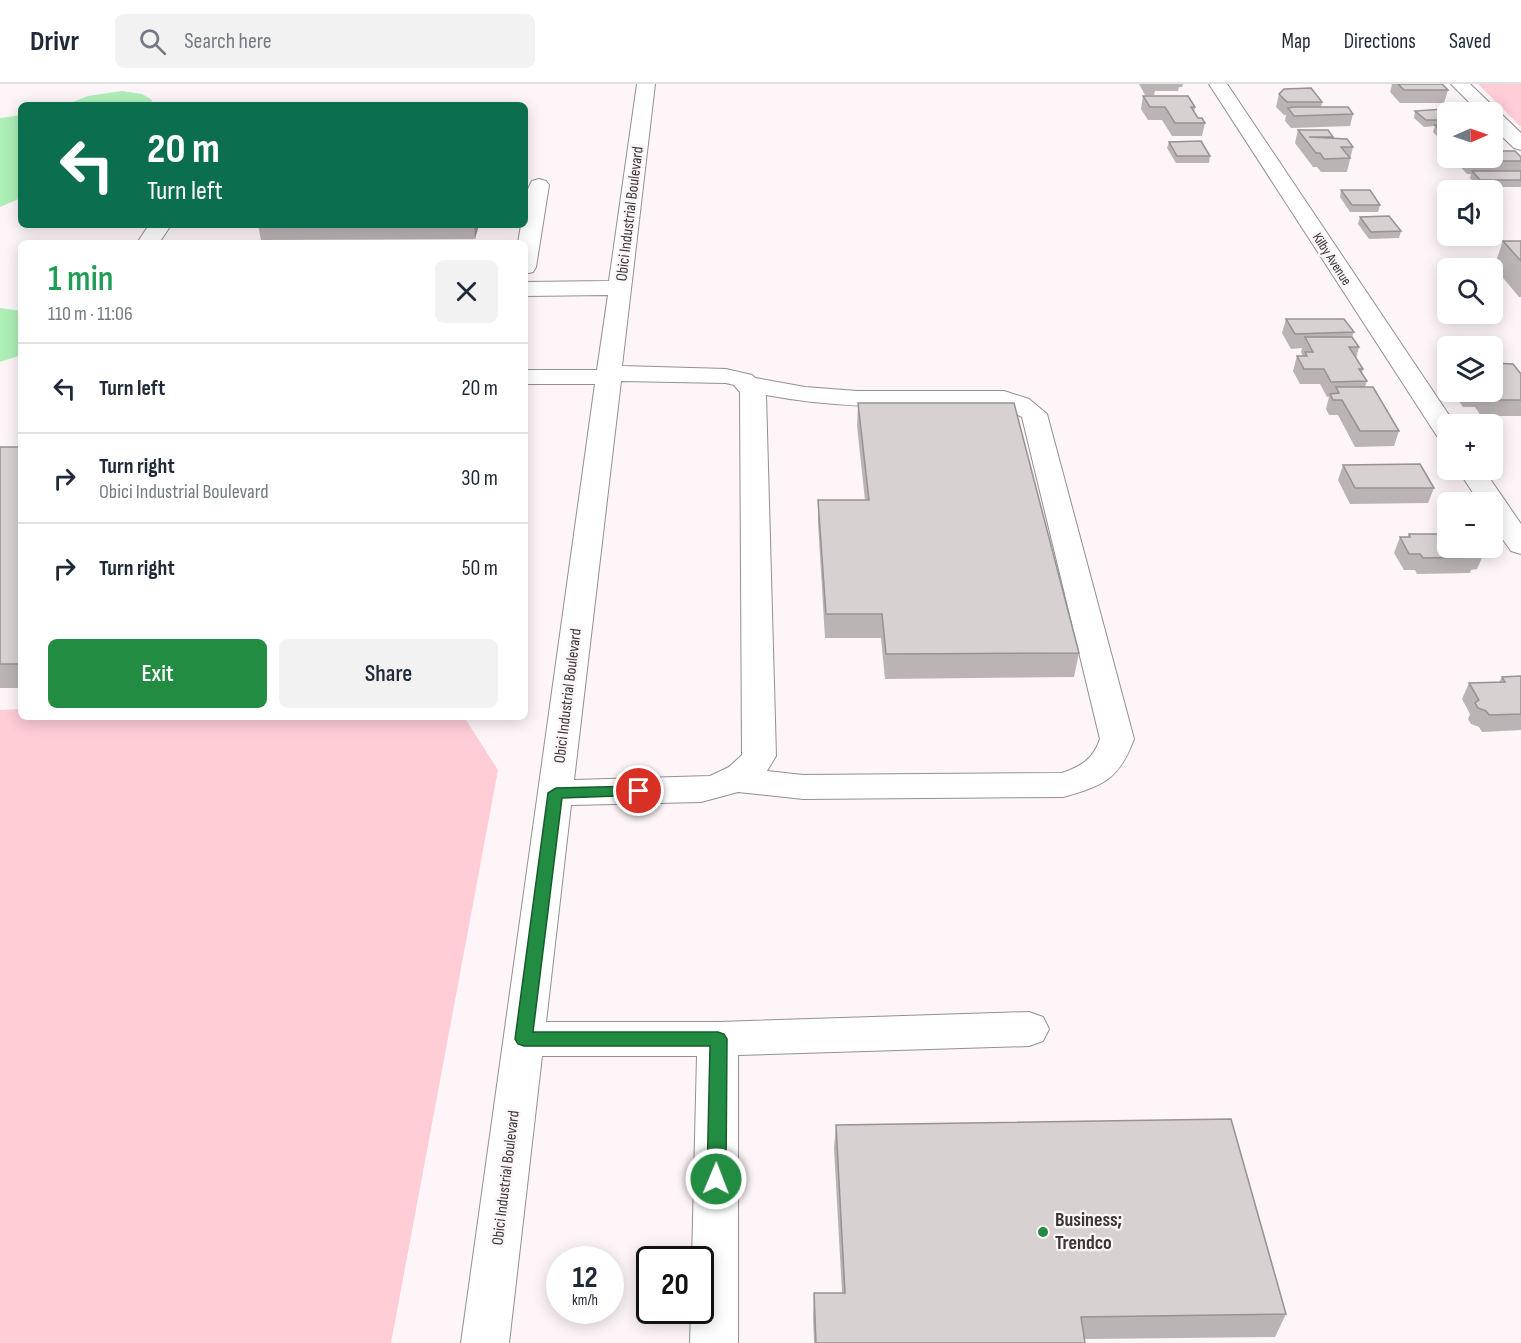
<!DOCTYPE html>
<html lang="en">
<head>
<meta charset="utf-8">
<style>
	:root { --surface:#fff; --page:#f2f2f3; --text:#1f2937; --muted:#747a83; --line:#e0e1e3; --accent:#238c43 }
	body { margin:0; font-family:"Sofia Sans Condensed",sans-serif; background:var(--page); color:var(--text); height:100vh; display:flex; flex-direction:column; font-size:22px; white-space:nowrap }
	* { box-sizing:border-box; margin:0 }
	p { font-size:20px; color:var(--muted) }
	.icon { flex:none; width:33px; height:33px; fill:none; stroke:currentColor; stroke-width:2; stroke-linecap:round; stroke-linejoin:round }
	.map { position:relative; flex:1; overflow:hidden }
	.sheet { position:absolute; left:18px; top:156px; width:510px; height:480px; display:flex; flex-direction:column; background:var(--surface); border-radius:9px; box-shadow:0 3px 15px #0003 }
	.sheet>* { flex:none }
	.guide { position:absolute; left:18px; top:18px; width:510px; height:126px; border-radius:9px; box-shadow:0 3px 15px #0003; background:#0b6e4f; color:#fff; overflow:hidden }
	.needle { width:39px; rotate:88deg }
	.fabs { position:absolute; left:1437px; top:18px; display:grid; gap:12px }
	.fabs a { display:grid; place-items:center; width:66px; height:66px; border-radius:9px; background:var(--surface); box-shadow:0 3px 15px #0003; font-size:30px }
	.speed { position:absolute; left:546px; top:1162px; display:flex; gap:12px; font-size:30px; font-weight:700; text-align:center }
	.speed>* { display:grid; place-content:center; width:78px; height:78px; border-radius:50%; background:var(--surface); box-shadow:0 3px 15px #0003; line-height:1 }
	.speed small { font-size:15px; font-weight:400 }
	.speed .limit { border:3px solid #111; border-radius:9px; background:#fff; color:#111 }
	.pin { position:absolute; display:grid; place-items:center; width:51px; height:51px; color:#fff; margin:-26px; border:3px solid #fff; border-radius:50%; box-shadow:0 2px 6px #0007 }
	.me { position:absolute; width:66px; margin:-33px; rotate:1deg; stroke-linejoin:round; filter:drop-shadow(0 0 4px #0008) }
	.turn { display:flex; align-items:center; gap:21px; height:126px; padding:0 30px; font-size:27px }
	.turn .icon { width:78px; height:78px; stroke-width:2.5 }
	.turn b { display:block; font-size:42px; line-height:51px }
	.round { display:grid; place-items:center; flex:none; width:63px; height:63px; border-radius:9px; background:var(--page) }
	.summary { display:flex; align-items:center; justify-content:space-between; height:102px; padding:0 30px }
	h1 { font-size:36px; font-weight:600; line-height:45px; color:#1e9e55 }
	.cta { display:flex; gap:12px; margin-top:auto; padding:12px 30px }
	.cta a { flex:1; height:69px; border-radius:9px; background:var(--accent); color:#fff; font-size:24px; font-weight:600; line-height:69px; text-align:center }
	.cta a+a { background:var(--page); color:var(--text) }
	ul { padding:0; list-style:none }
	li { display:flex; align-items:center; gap:18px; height:90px; padding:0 30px; border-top:2px solid var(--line) }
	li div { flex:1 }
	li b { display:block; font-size:22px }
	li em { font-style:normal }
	header { display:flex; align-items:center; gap:36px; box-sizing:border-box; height:84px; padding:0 30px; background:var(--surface); border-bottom:2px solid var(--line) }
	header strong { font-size:28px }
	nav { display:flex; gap:33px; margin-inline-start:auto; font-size:21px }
	.search { width:420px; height:54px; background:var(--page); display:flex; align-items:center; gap:15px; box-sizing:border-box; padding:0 21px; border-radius:9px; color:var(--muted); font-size:22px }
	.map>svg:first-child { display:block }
</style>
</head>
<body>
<header>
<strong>Drivr</strong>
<div class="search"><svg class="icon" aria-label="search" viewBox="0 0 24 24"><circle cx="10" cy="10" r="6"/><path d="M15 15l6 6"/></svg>Search here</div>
<nav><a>Map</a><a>Directions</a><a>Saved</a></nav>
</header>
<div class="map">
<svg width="1521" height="1259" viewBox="0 0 1521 1259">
	<rect width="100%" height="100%" fill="#fdf5f7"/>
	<!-- green -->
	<g fill="#fecdd6">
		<path d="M 1478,0 L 1521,0 L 1521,43 Z"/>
		<path d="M 21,625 L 21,633 L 464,633 L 498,686 L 391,1259 L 0,1259 L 0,626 Z"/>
	</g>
	<!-- water -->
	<g fill="#aeefb8">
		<path d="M 122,7 L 142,10 L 152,16 L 150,21 L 65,21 L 88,12 Z"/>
		<path d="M 21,31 L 21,114 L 0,123 L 0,34 Z"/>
		<path d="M 0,224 L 21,227 L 21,271 L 0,278 Z"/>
	</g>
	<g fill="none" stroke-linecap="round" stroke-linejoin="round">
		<!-- minor casing -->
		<g stroke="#958f90" stroke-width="2">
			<g id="minor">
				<path d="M 637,0 L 655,0 L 622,282 L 726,285 L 752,291 L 755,294 L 805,303 L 857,307 L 1004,307 L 1029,315 L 1047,330 L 1134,655 C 1119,696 1102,702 1063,713 L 803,715 L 738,708 L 701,718 L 571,721 L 546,938 L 718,938 L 1029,928 L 1043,933 L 1049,945 L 1043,957 L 1029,962 L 738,971 L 738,1259 L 690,1259 L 691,1227 L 700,1227 L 700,1176 L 692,1176 L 697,972 L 542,972 L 509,1259 L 461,1259 L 595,300 L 525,300 L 525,286 L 597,286 L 608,211 L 525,212 L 525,198 L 609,197 ZM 621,297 L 726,299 L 734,301 L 740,308 L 742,671 L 729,683 L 710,692 L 574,696 ZM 766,311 C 844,326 923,323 1002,323 L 1022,333 L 1100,655 C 1093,675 1082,682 1062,689 L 803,691 L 767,687 L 776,672 Z"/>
				<path d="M 1209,0 L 1227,0 L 1455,340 L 1448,340 L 1448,357 L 1439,355 L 1435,349 Z"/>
				<path d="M 1451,0 L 1470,0 L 1521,49 L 1521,66 L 1514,64 L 1492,43 L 1492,28 L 1479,28 Z"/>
				<path d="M 539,95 L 546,97 L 549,101 L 536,183 L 533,188 L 525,190 L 525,159 L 518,159 L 521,141 L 525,141 C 525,127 524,109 532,97 Z"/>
				<path d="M 149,141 L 171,141 L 159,159 L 137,159 Z"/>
				<path d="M 1458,386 L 1484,386 L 1521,440 L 1521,470 L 1511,467 L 1492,440 L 1492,418 L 1479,418 Z"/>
			</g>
		</g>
		<!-- minor -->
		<use href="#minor" fill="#fff" fill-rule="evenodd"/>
	</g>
	<!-- wall -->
	<g fill="#bab4b5">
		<path d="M 1139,0 L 1183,0 L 1182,3 L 1179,3 L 1178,7 L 1155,7 L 1154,11 L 1145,11 Z"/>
		<path d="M 1391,0 L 1442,0 L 1448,6 L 1444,19 L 1400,19 L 1390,8 L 1392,1 Z"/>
		<path d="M 1279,10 L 1322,18 L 1321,23 L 1353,30 L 1350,42 L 1291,44 L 1285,37 L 1286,31 L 1284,31 L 1276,23 Z"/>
		<path d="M 1143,12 L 1195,23 L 1194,29 L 1198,34 L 1205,39 L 1202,52 L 1172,52 L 1162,36 L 1148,36 L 1141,25 Z"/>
		<path d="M 1415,27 L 1448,28 L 1448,68 L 1439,59 L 1441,53 L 1438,53 L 1433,48 L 1435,42 L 1424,43 L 1414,34 Z"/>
		<path d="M 1298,46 L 1333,53 L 1332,54 L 1353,63 L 1347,88 L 1321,88 L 1317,83 L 1313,83 L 1295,59 Z"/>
		<path d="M 1169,58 L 1210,72 L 1209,79 L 1176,79 L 1167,64 Z"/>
		<path d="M 1521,73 L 1521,103 L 1478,103 L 1470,94 L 1471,90 L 1467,90 L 1458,80 L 1459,76 L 1454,76 L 1452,74 Z"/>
		<path d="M 1341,106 L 1380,121 L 1378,128 L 1350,128 L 1340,113 Z"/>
		<path d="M 1360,133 L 1401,147 L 1399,154 L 1369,155 L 1358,140 Z"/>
		<path d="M 258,141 L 479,141 L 475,155 L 261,156 Z"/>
		<path d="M 1503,157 L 1521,157 L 1521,213 L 1519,213 L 1494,183 Z"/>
		<path d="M 1286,235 L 1354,248 L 1352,253 L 1359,263 L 1356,274 L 1363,285 L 1362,289 L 1367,297 L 1365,303 L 1399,347 L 1394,362 L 1355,363 L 1338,331 L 1329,331 L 1326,325 L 1329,313 L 1327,313 L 1320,300 L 1300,300 L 1293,287 L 1297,272 L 1303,272 L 1301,268 L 1302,264 L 1291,265 L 1282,249 Z"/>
		<path d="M 1521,290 L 1521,332 L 1481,332 L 1475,323 L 1463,323 L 1453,308 L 1492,308 Z"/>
		<path d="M 858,319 L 1079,569 L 1074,593 L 885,595 L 881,554 L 825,554 L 818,439 L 818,416 L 865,416 L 857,342 Z"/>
		<rect x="0" y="363" width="21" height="241"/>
		<path d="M 1343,381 L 1434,404 L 1428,419 L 1350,420 L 1338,396 Z"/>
		<path d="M 1409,450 L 1484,469 L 1477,485 L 1471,486 L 1470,489 L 1417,490 L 1415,486 L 1404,486 L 1394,469 L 1400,453 L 1408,453 Z"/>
		<path d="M 1521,592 L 1521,646 L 1482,648 L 1479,643 L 1471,640 L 1468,635 L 1470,630 L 1462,615 L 1469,599 L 1499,598 L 1502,593 Z"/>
		<path d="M 836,1041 L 1286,1230 L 1275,1253 L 1085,1255 L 1085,1259 L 814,1259 L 813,1232 L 814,1209 L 842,1209 L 834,1064 Z"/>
	</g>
	<!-- shaded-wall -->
	<path fill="#979293" d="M 474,141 L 479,141 L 475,155 Z"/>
	<!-- building -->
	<g fill="#d8d1d2" stroke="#979293" stroke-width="1.5">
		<path d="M 1398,0 L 1442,0 L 1448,6 L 1404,6 Z"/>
		<path d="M 1311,4 L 1322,18 L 1287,18 L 1279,10 L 1284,5 Z"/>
		<path d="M 1143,12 L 1188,12 L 1195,23 L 1191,23 L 1198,34 L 1202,34 L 1205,39 L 1175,39 L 1165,23 L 1150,23 Z"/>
		<path d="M 1294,23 L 1348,23 L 1353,30 L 1294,32 L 1288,24 Z"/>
		<path d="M 1443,25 L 1446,28 L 1456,28 L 1448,28 L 1448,36 L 1426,36 L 1415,27 Z"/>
		<path d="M 1435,41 L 1448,41 L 1448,46 L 1440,47 Z"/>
		<path d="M 1298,46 L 1328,46 L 1333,53 L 1309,53 L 1347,55 L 1353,63 L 1341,63 L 1350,74 L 1324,75 L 1320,69 L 1316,69 Z"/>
		<path d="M 1201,57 L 1210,72 L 1177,72 L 1169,58 Z"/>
		<path d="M 1492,67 L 1515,67 L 1521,73 L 1521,77 L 1471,77 L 1468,74 L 1492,74 Z"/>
		<path d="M 1472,87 L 1521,87 L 1521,96 L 1480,96 Z"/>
		<path d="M 1341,106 L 1370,106 L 1380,121 L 1352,121 Z"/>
		<path d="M 1389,132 L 1401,147 L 1371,148 L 1360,133 Z"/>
		<path d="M 1503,157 L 1521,157 L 1521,177 Z"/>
		<path d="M 1286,235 L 1344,235 L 1354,248 L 1295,250 Z"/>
		<path d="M 1305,253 L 1352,253 L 1359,263 L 1349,263 L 1363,285 L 1359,285 L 1367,297 L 1331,298 L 1324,285 L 1304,285 L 1297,272 L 1307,272 L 1305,268 L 1313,268 Z"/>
		<path d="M 1492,279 L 1513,280 L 1521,290 L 1521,316 L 1486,316 L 1481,308 L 1469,308 L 1492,308 Z"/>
		<path d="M 1336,303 L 1373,303 L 1399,347 L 1360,347 L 1342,316 L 1333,316 L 1330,310 L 1339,309 Z"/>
		<path d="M 858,319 L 1014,319 L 1079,569 L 886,570 L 882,530 L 826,530 L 818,416 L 869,416 Z"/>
		<rect x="0" y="363" width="21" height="217"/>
		<path d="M 1420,380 L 1434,404 L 1355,404 L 1343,381 Z"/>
		<path d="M 1409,450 L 1448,450 L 1448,464 L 1480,464 L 1484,469 L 1474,470 L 1476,473 L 1423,474 L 1420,470 L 1409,470 L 1400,453 L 1410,453 Z"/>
		<path d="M 1521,592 L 1521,630 L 1489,631 L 1486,627 L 1478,624 L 1475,619 L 1479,616 L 1469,599 L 1505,598 L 1502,593 Z"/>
		<path d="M 1231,1035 L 1286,1230 L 1081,1233 L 1085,1259 L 816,1259 L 814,1209 L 845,1209 L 836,1041 Z"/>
	</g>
	<!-- route -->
	<path fill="#238c43" stroke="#175b2c" stroke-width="1.5" d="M 639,702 L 644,703 L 646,707 L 644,711 L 562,714 L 533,948 L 718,948 L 724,950 L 727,955 L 726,1095 L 723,1101 L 716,1103 L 710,1101 L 707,1095 L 710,962 L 524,962 L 518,960 L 515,955 L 548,709 L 556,704 Z"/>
	<!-- markers -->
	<circle fill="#238c43" stroke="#fdf5f7" stroke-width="2" cx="1043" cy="1148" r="6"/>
	<g text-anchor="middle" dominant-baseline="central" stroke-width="4.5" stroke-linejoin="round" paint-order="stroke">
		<!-- far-street labels -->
		<g font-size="14" fill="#3a3737" stroke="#fdf5f7">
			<text transform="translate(1332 175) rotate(57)">Kilby Avenue</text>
		</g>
		<!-- street labels -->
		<g font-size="16" fill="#3a3737" stroke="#fdf5f7">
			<text transform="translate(630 130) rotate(-83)">Obici Industrial Boulevard</text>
			<text transform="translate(568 612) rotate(-83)">Obici Industrial Boulevard</text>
			<text transform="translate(506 1094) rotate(-83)">Obici Industrial Boulevard</text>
		</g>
		<!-- near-poi labels -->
		<g font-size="20" font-weight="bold" fill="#3a3737" stroke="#fdf5f7" text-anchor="start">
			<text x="1055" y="1136">Business;<tspan x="1055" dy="23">Trendco</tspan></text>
		</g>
	</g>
</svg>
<div class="fabs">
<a><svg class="needle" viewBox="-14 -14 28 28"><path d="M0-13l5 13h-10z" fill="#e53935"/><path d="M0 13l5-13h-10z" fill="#747a83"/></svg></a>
<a><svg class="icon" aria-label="sound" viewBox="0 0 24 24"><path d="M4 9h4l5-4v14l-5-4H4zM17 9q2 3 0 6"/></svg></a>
<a><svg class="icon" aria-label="search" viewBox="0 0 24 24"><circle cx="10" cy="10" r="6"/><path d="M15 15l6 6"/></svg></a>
<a><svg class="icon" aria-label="layers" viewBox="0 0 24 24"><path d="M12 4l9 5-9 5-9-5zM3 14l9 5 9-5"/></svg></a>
<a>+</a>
<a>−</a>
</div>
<div class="speed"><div>12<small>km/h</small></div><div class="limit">20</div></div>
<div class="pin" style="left:639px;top:707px;background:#d93025"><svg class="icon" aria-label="arrive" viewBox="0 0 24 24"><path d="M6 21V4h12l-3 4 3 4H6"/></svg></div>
<svg class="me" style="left:716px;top:1095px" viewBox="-20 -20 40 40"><circle r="17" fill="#238c43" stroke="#fff" stroke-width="3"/><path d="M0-11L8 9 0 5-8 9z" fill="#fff"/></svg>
<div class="guide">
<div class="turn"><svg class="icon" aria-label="left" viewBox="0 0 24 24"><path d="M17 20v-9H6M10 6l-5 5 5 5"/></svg><div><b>20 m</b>Turn left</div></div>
</div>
<section class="sheet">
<div class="summary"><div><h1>1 min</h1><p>110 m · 11:06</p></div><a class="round"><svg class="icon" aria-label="close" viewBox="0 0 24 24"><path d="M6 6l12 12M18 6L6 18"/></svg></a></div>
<ul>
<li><svg class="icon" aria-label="left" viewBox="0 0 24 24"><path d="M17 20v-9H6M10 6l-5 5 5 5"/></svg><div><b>Turn left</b></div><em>20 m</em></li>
<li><svg class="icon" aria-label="right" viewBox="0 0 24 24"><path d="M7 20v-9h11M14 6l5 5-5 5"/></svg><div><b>Turn right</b><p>Obici Industrial Boulevard</p></div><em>30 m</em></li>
<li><svg class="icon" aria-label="right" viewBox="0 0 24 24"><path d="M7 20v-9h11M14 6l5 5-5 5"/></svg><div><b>Turn right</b></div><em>50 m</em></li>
</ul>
<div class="cta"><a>Exit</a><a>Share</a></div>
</section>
</div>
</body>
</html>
